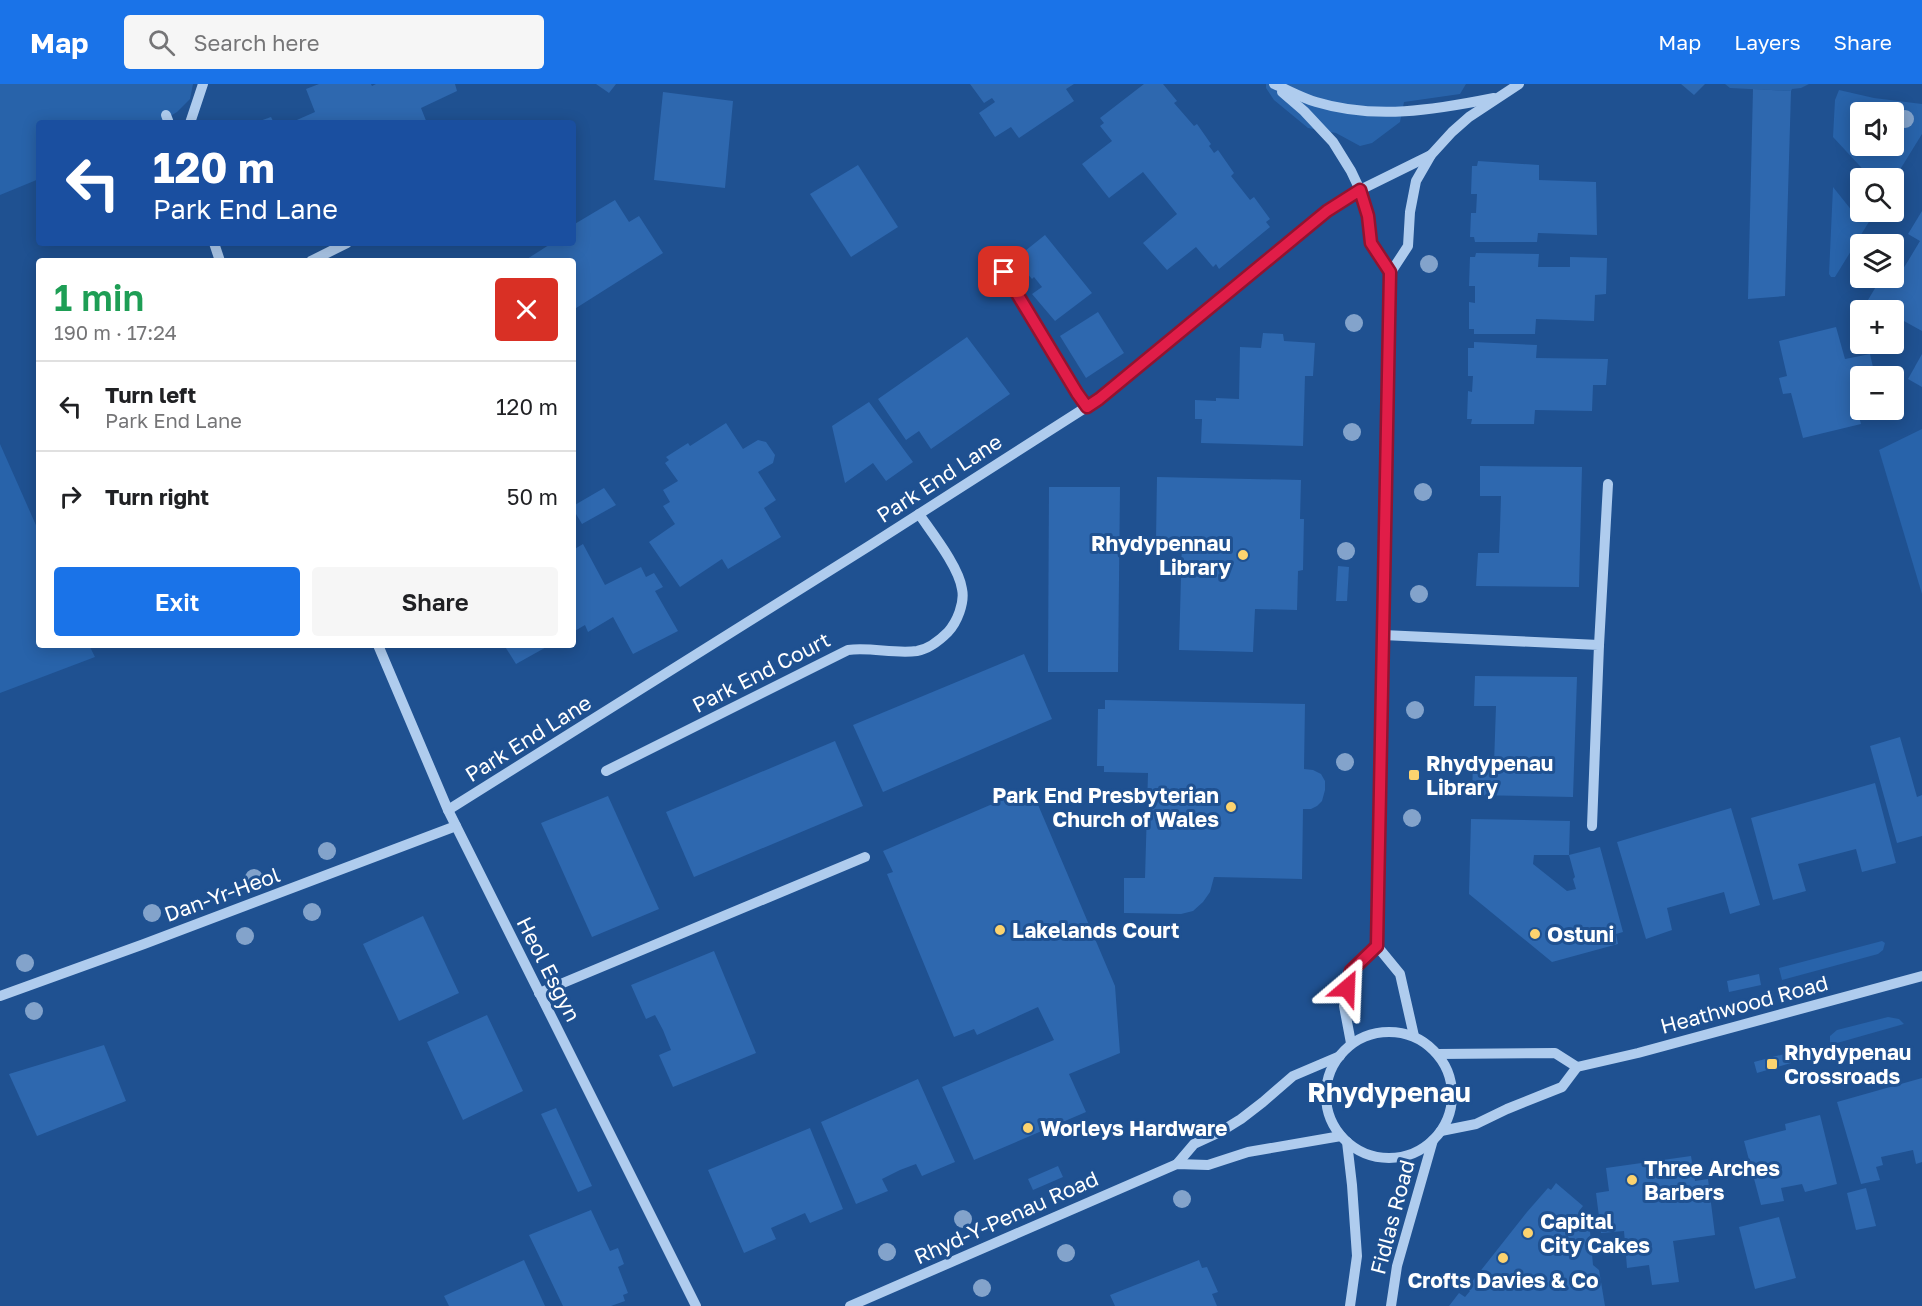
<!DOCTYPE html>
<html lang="en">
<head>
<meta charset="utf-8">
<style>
	:root { --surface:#fff; --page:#f6f6f6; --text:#202124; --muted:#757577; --line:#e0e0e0; --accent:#1a73e8 }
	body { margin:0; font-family:"Golos Text",sans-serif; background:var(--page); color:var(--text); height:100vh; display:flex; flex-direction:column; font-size:22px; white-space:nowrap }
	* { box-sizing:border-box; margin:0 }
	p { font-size:20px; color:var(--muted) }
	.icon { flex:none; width:33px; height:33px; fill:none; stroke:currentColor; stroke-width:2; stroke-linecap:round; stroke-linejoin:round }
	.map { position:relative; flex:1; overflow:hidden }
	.panel { position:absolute; left:36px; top:174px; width:540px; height:390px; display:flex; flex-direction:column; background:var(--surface); border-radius:6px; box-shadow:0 3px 15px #0003 }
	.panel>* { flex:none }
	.banner { position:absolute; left:36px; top:36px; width:540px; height:126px; border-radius:6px; box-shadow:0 3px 15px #0003; background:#1a4fa0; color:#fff; overflow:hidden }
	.controls { position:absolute; left:1850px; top:18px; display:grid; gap:12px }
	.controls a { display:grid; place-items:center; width:54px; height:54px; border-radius:6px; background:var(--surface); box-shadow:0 3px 15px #0003; font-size:30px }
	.pin { position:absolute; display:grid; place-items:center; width:51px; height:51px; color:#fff; margin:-26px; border-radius:12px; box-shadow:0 3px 9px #0006 }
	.me { position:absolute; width:66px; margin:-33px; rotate:26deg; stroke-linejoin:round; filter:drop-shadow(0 0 4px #0008) }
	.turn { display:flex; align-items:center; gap:21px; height:126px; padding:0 18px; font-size:27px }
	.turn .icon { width:78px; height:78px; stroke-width:2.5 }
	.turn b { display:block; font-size:42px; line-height:51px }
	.round { display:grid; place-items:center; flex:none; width:63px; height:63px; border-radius:6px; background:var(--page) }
	.summary { display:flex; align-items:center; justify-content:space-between; height:102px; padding:0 18px }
	h1 { font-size:36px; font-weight:600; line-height:45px; color:#1e9e55 }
	.action { display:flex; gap:12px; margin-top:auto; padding:12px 18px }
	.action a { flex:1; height:69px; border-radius:6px; background:var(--accent); color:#fff; font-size:24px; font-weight:600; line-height:69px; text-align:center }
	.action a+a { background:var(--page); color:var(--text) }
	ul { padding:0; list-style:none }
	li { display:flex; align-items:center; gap:18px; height:90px; padding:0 18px; border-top:2px solid var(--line) }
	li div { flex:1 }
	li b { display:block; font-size:22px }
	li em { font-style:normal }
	header { display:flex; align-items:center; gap:36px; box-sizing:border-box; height:84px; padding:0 30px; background:var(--accent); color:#fff }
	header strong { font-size:28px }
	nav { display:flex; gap:33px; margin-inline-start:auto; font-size:21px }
	.search { width:420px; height:54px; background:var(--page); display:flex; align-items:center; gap:15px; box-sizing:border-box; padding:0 21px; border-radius:6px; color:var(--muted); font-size:22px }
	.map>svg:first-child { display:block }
</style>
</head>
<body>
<header>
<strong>Map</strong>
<div class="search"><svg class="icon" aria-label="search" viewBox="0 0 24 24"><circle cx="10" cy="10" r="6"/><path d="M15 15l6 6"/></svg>Search here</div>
<nav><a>Map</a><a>Layers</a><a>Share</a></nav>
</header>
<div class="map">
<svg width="1922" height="1222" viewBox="0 0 1922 1222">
	<rect width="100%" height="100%" fill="#1f5191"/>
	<!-- green -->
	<g fill="#2863aa" fill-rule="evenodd">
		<path d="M 0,0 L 193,0 L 190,15 L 177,28 L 159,39 L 39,39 L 39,95 L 0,111 Z"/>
		<path d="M 1266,0 L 1466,0 L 1460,10 L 1404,18 L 1400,38 L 1372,59 L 1360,62 L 1336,49 L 1308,44 L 1274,16 L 1266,4 Z"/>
		<path d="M 1725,0 L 1809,0 L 1801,4 L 1792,5 L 1791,7 L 1730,4 Z"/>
		<path d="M 1839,6 L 1874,14 L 1922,20 L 1922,50 L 1893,97 L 1893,94 L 1871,94 L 1833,53 L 1835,16 ZM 1860,28 L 1893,28 L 1893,62 L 1860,62 Z"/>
		<path d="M 1833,103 L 1853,128 L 1860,124 L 1860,128 L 1875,128 L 1835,193 L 1831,193 L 1829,190 Z"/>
		<path d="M 1922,345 L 1922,510 L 1879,366 Z"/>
		<path d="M 0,360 L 39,448 L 39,561 L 89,561 L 95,573 L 0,609 Z"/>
		<path d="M 1882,857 L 1885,859 L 1883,866 L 1878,870 L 1782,896 L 1779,884 Z"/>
		<path d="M 1888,933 L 1899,935 L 1904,940 L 1830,961 L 1830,952 L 1837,946 Z"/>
	</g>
	<!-- building -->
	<g fill="#2e68af">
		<path d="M 319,0 L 371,0 L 372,2 L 376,0 L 455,0 L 457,7 L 421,24 L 427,39 L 290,39 L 315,28 L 306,5 Z"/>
		<path d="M 596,0 L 616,0 L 609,9 Z"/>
		<path d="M 970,0 L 1074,0 L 1066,5 L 1074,17 L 1019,54 L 1011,43 L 995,53 L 979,29 L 995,18 L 992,14 L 984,19 Z"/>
		<path d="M 1144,0 L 1163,0 L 1177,17 L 1174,19 L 1194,42 L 1197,40 L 1211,60 L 1209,62 L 1212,66 L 1214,69 L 1218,66 L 1234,89 L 1231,92 L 1250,116 L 1254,113 L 1270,135 L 1266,138 L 1270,143 L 1219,185 L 1216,180 L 1213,183 L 1196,163 L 1167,186 L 1143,159 L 1177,130 L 1143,88 L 1109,114 L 1082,80 L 1112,57 L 1100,42 L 1104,39 L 1100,34 Z"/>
		<path d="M 1681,0 L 1705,0 L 1694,11 Z"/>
		<path d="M 1753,5 L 1791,7 L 1785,212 L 1748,215 Z"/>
		<path d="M 663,8 L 733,17 L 725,104 L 654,96 Z"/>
		<path d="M 271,33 L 274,39 L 254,39 Z"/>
		<path d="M 1478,77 L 1539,81 L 1539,96 L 1596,98 L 1597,151 L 1538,149 L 1537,158 L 1475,158 L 1474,153 L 1470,153 L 1471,129 L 1476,129 L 1477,110 L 1471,110 L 1472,82 L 1477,82 Z"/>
		<path d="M 858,81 L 898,143 L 851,173 L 810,110 Z"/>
		<path d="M 615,116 L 629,138 L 639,132 L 663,169 L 573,226 L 573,177 L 528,177 L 527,175 L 552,159 L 573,159 L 573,141 Z"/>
		<path d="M 1922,127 L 1922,247 L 1893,231 L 1893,226 L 1886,226 L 1868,216 L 1881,194 L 1890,194 L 1896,196 L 1908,177 L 1920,157 L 1908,150 Z"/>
		<path d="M 1045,151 L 1092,209 L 1055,237 L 1032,210 L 1042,203 L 1034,193 L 1032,195 L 1015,175 Z"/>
		<path d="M 1476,169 L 1539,170 L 1538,183 L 1570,183 L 1570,173 L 1607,174 L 1606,210 L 1595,211 L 1594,237 L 1536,235 L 1535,250 L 1474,250 L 1474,245 L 1469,245 L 1469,218 L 1475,219 L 1475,202 L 1469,202 L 1470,173 L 1475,173 Z"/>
		<path d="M 1098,228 L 1124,269 L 1086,294 L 1060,252 Z"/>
		<path d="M 1836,243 L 1845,275 L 1870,270 L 1875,292 L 1860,292 L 1860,296 L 1850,298 L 1861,340 L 1803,354 L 1791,309 L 1783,310 L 1779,294 L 1787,292 L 1779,257 Z"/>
		<path d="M 1263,249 L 1283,250 L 1284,257 L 1315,259 L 1313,292 L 1305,292 L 1303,362 L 1201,359 L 1202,335 L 1195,335 L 1195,316 L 1216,317 L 1216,314 L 1239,315 L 1240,263 L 1261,264 Z"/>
		<path d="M 967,253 L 1010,310 L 931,365 L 919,347 L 906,356 L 878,315 Z"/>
		<path d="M 1474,258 L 1537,261 L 1536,274 L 1608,275 L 1606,301 L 1593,301 L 1592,327 L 1535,326 L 1534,340 L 1471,340 L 1472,335 L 1467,335 L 1468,307 L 1472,308 L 1473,292 L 1468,292 L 1468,264 L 1474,264 Z"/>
		<path d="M 1922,270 L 1922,303 L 1908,295 Z"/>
		<path d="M 869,318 L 913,378 L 886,397 L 873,379 L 845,399 L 832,342 Z"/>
		<path d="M 726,339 L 743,365 L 758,356 L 766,358 L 775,371 L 773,379 L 758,388 L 776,416 L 764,424 L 781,453 L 728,485 L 722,475 L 680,503 L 649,458 L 675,440 L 663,422 L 670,418 L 663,406 L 678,397 L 665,379 L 669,376 L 666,373 L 688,359 L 690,362 Z"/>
		<path d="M 1480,382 L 1582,383 L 1579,503 L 1476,502 L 1478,469 L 1499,469 L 1500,444 L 1501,412 L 1480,412 Z"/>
		<path d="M 1157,393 L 1301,396 L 1300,435 L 1304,435 L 1303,486 L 1298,487 L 1297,526 L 1255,525 L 1253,568 L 1179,566 L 1182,456 L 1156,457 Z"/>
		<path d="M 1049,403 L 1120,403 L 1118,588 L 1048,588 Z"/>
		<path d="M 604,404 L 616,421 L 582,440 L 573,425 L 573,422 Z"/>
		<path d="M 583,460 L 605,501 L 641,483 L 646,493 L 654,489 L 663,503 L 655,507 L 678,547 L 633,570 L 613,533 L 588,548 L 585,541 L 573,548 L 573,466 Z"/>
		<path d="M 1338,482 L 1349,483 L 1347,517 L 1336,517 Z"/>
		<path d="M 504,561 L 550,561 L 516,580 Z"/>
		<path d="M 1024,570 L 1052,635 L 883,708 L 853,641 Z"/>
		<path d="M 1475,592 L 1577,593 L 1573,713 L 1472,711 L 1473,679 L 1494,680 L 1496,622 L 1474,622 Z"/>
		<path d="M 1105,616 L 1305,620 L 1304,685 L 1313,686 L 1321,690 L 1325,697 L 1325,706 L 1322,717 L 1317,722 L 1311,725 L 1303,725 L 1302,795 L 1214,793 L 1210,808 L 1203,818 L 1193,827 L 1181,830 L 1124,829 L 1124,794 L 1145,794 L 1148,689 L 1104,688 L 1104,682 L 1097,682 L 1098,625 L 1105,625 Z"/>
		<path d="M 1900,653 L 1917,713 L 1922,711 L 1922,752 L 1897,759 L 1870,662 Z"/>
		<path d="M 835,657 L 863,722 L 694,793 L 666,728 Z"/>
		<path d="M 1875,699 L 1896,779 L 1862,788 L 1856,765 L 1798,780 L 1806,807 L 1773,816 L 1751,734 Z"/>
		<path d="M 1025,706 L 1030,717 L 1036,716 L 1115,902 L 1120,969 L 1069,990 L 1086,1028 L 974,1076 L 942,1003 L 1054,956 L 1038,923 L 977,951 L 974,945 L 954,953 L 887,790 L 893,788 L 883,767 Z"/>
		<path d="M 608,712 L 659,825 L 592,853 L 541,739 Z"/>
		<path d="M 1731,724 L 1760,821 L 1730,830 L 1724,808 L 1667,824 L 1672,846 L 1646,855 L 1617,758 Z"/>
		<path d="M 1471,735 L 1570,737 L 1569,771 L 1534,771 L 1533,780 L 1567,807 L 1576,805 L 1573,795 L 1575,793 L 1569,771 L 1600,763 L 1623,848 L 1616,850 L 1618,860 L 1552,878 L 1469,810 Z"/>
		<path d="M 423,832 L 459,909 L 399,937 L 363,860 Z"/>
		<path d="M 714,867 L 756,969 L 673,1003 L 659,971 L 671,966 L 663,946 L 655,931 L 646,935 L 631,901 Z"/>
		<path d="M 1759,890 L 1761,901 L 1729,908 L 1727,897 Z"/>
		<path d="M 487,931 L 523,1007 L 463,1036 L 427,958 Z"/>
		<path d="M 104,961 L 126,1017 L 37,1052 L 9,990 Z"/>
		<path d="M 1788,969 L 1791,979 L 1757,989 L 1754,978 Z"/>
		<path d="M 1922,994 L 1922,1078 L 1916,1080 L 1913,1066 L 1881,1073 L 1883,1081 L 1876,1083 L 1880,1096 L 1861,1100 L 1837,1018 Z"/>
		<path d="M 918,995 L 955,1078 L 922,1092 L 916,1080 L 900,1086 L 882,1095 L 888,1107 L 856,1120 L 821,1038 Z"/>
		<path d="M 556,1024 L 592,1102 L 578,1108 L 541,1030 Z"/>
		<path d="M 1820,1031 L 1837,1100 L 1805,1108 L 1802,1100 L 1781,1104 L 1784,1117 L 1761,1121 L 1744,1057 L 1786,1046 L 1785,1040 Z"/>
		<path d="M 810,1044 L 843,1125 L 810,1139 L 805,1129 L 771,1144 L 776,1155 L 744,1169 L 708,1086 Z"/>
		<path d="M 1691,1072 L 1695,1097 L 1708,1095 L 1715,1151 L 1673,1157 L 1679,1198 L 1652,1201 L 1649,1181 L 1627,1184 L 1624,1147 L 1601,1149 L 1596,1109 L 1609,1107 L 1606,1084 Z"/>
		<path d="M 1058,1082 L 1063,1093 L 1033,1106 L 1028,1095 Z"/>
		<path d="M 1556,1099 L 1583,1122 L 1579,1127 L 1589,1136 L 1593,1181 L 1599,1186 L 1605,1222 L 1449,1222 L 1459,1209 L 1465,1213 L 1470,1207 L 1467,1204 L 1527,1128 L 1548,1104 L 1551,1106 Z"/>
		<path d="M 1866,1104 L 1876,1142 L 1856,1146 L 1847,1109 Z"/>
		<path d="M 591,1126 L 610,1167 L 618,1164 L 624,1180 L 618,1183 L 628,1209 L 623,1211 L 625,1217 L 611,1222 L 563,1222 L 529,1151 Z"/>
		<path d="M 1779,1133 L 1796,1194 L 1755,1205 L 1739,1143 Z"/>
		<path d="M 524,1176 L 545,1222 L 449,1222 L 444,1212 Z"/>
		<path d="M 1199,1176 L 1202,1184 L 1207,1183 L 1218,1208 L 1212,1210 L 1217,1222 L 1115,1222 L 1110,1211 Z"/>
	</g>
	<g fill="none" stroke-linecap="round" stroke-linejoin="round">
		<!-- minor -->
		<g stroke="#afccee" stroke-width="10">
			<path d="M 1274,0 C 1288,6 1302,14 1316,18 C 1375,36 1434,26 1494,14"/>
			<path d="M 1282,8 L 1304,27 L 1333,58 L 1351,87 L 1360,106 L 1368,132 L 1371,159 L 1391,188"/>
			<path d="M 166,31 L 169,39"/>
			<path d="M 190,39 L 203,0"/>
			<path d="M 214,159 L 220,177"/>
			<path d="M 991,168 L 1077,309 L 1087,323"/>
			<path d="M 311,177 L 347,159"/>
			<path d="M 1383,551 L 1599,561 L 1592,742"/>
			<path d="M 378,561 L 448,726 L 696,1222"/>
			<path d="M 1599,561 L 1608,400"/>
			<path d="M 606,687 L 848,566 C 871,563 894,570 917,567 C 929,565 940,556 948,548 C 957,538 965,519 962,505 C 959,483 932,449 919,430"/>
			<path d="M 448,726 L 869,462 L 1099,315 L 1327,127 L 1360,106 L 1431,71"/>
			<path d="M 539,909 L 865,773"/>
			<path d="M 0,912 L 144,860 L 456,742"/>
			<circle cx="1389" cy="1011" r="63"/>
			<path d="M 1414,952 L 1400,890 L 1377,862 L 1391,188 L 1408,162 L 1410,128 L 1416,97 L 1431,71 L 1452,48 L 1469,33 L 1519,0"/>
			<path d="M 1351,959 L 1344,922 L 1351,887 L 1377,862"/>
			<path d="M 1438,970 L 1555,969 L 1577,983"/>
			<path d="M 1441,1047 L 1476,1040 L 1507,1025 L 1562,1003 L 1577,983 L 1638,969 L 1922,892"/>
			<path d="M 1347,1058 L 1352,1101 L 1357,1172 L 1350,1222"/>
			<path d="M 1177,1080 L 1194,1060 L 1220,1048 L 1241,1035 L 1263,1018 L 1293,992 L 1340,972"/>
			<path d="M 850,1222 L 1177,1080 L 1208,1081 L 1248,1068 L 1341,1052"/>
			<path d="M 1391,1222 L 1397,1182 L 1433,1056"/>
		</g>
	</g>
	<!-- trees -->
	<g fill="#83a3cb">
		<circle cx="1905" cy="35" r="9"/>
		<circle cx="1429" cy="180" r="9"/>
		<circle cx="1354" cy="239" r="9"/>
		<circle cx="1352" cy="348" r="9"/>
		<circle cx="1423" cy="408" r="9"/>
		<circle cx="1346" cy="467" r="9"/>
		<circle cx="1419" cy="510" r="9"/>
		<circle cx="1415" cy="626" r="9"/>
		<circle cx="1345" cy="678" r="9"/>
		<circle cx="1412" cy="734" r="9"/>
		<circle cx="327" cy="767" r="9"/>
		<circle cx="254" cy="794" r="9"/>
		<circle cx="312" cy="828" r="9"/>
		<circle cx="152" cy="829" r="9"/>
		<circle cx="245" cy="852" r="9"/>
		<circle cx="25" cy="879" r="9"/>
		<circle cx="34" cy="927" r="9"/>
		<circle cx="1182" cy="1115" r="9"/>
		<circle cx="963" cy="1135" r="9"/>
		<circle cx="887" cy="1168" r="9"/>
		<circle cx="1066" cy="1169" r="9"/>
		<circle cx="982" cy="1204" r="9"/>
	</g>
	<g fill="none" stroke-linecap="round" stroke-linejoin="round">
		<!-- route casing -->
		<g stroke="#92132f" stroke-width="15">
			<path id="route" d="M 1004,188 L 1077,309 L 1087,323 L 1099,315 L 1327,127 L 1360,106 L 1368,132 L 1371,159 L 1390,188 L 1377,862 L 1351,887 L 1347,904"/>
		</g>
		<!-- route -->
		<use href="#route" stroke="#e11d48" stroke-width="10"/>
	</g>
	<!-- markers -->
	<g fill="#fcd36f" stroke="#1f5191" stroke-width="2">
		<circle cx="1243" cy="471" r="6"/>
		<rect x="1408" y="685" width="12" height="12" rx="3"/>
		<circle cx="1231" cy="723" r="6"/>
		<circle cx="1000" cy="846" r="6"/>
		<circle cx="1535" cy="850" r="6"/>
		<rect x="1766" y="974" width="12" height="12" rx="3"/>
		<circle cx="1028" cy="1044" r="6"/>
		<circle cx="1632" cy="1096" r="6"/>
		<circle cx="1528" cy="1149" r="6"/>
		<circle cx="1503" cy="1174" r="6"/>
	</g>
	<g text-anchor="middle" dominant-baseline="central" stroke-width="6" stroke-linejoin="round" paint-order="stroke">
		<!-- street labels -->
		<g font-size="21" fill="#fff" stroke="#1f5191">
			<text transform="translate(939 394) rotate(-33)">Park End Lane</text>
			<text transform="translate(761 588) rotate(-27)">Park End Court</text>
			<text transform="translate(528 654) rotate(-32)">Park End Lane</text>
			<text transform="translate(222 810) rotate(-20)">Dan-Yr-Heol</text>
			<text transform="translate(549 885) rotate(63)">Heol Esgyn</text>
			<text transform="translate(1744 920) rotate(-15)">Heathwood Road</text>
			<text transform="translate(1006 1133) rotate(-24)">Rhyd-Y-Penau Road</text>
			<text transform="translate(1392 1133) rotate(-75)">Fidlas Road</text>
		</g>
		<!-- poi labels -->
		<g font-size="21" font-weight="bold" fill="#fff" stroke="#1f5191" text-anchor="start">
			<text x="1231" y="459" text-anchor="end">Rhydypennau<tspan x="1231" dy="24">Library</tspan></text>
			<text x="1426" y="679">Rhydypenau<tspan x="1426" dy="24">Library</tspan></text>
			<text x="1219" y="711" text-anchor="end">Park End Presbyterian<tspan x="1219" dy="24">Church of Wales</tspan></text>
			<text x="1012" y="846">Lakelands Court</text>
			<text x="1547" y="850">Ostuni</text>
			<text x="1784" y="968">Rhydypenau<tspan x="1784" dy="24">Crossroads</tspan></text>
			<text x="1040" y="1044">Worleys Hardware</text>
			<text x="1644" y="1084">Three Arches<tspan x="1644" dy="24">Barbers</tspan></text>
			<text x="1540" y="1137">Capital<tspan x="1540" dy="24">City Cakes</tspan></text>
			<text x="1503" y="1196" text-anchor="middle">Crofts Davies &amp; Co</text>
		</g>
		<!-- district labels -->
		<g font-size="27" font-weight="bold" fill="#fff" stroke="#1f5191">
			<text x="1389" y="1008">Rhydypenau</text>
		</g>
	</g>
</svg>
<div class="controls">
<a><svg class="icon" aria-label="sound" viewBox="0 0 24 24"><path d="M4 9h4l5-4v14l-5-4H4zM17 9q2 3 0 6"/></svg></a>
<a><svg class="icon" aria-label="search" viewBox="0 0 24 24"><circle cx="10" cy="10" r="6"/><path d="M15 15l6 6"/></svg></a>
<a><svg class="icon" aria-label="layers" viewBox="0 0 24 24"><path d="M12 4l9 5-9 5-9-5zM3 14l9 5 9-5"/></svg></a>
<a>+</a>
<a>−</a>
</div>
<div class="pin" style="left:1004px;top:188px;background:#d93025"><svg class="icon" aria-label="arrive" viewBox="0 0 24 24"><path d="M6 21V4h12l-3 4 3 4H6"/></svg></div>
<svg class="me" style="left:1347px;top:904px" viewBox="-20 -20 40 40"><path d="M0-17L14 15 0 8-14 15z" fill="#e11d48" stroke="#fff" stroke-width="4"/></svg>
<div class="banner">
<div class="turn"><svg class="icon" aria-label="left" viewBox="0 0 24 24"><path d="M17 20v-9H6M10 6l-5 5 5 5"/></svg><div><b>120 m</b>Park End Lane</div></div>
</div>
<section class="panel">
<div class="summary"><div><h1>1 min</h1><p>190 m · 17:24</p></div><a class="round" style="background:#d93025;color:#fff"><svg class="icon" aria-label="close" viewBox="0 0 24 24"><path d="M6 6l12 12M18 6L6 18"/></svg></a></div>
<ul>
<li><svg class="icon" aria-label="left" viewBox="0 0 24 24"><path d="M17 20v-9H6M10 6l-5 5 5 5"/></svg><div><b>Turn left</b><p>Park End Lane</p></div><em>120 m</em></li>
<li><svg class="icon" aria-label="right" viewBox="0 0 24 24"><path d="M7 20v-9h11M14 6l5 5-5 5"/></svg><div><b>Turn right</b></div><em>50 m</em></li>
</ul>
<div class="action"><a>Exit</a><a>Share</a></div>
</section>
</div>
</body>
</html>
